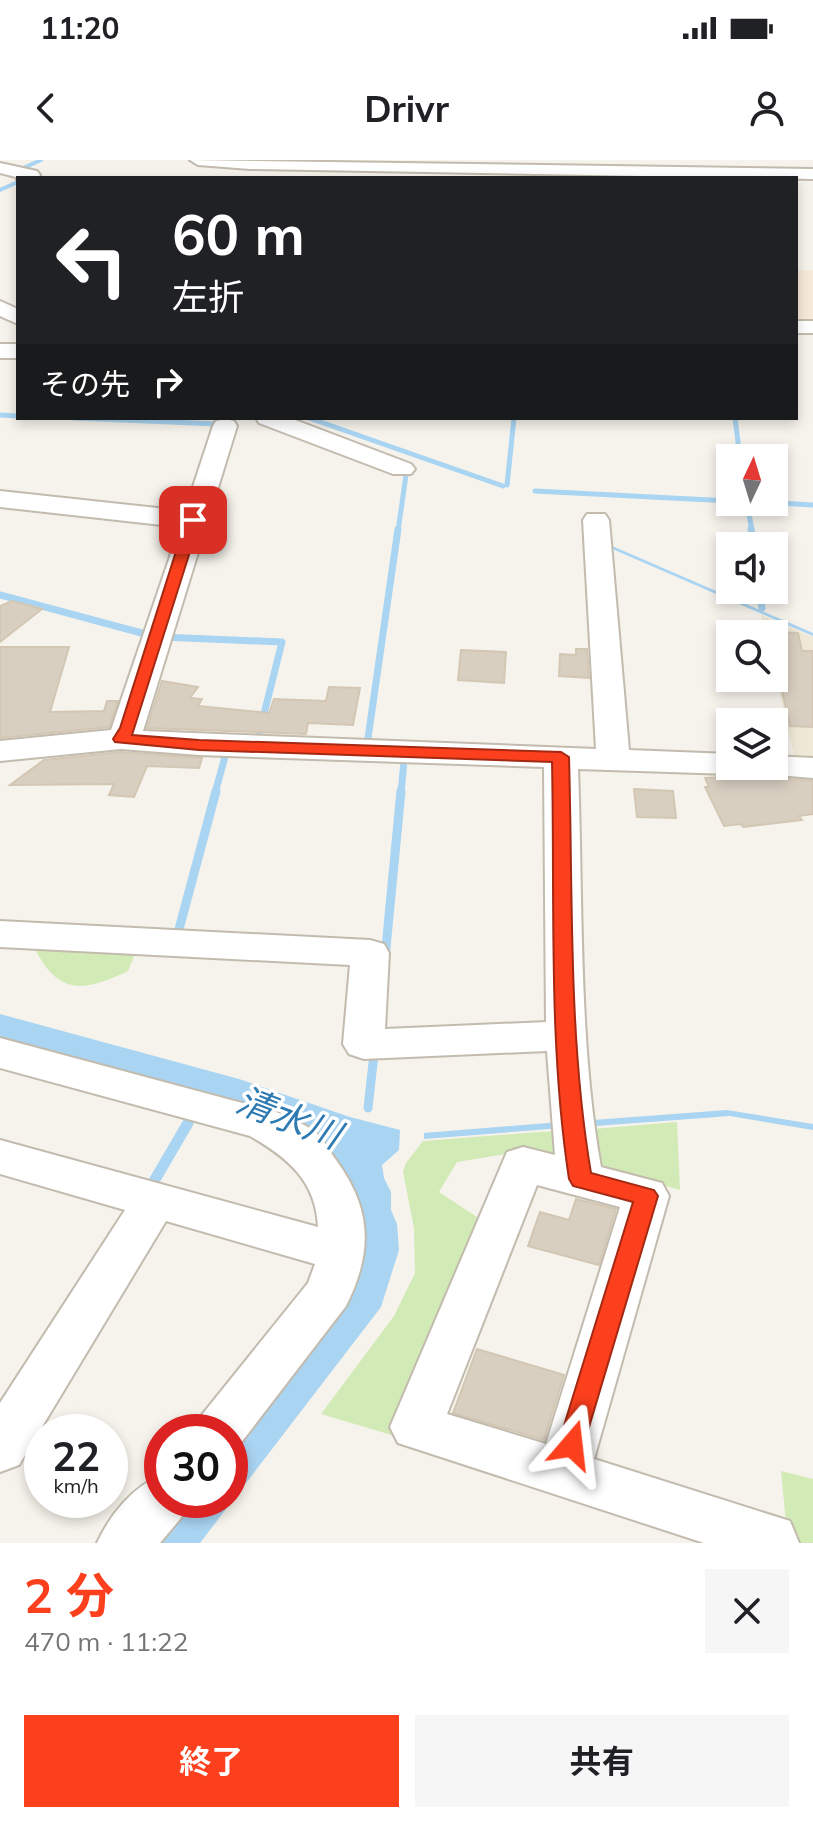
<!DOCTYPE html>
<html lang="ja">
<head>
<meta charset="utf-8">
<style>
	:root { --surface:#fff; --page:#f6f6f6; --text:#202124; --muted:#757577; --accent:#fc3f1d }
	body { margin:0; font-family:Mulish,"Noto Sans JP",sans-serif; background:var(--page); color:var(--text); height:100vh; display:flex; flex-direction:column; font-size:30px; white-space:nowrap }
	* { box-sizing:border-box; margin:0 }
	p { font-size:26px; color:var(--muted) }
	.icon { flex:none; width:44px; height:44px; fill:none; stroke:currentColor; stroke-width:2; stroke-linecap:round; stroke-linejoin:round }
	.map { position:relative; height:1383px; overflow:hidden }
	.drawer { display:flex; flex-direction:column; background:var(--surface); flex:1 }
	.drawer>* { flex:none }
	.guide { position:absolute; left:16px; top:16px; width:782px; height:244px; border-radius:0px; box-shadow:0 4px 12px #0003; background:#202124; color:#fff; overflow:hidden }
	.needle { width:52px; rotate:4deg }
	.buttons { position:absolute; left:716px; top:284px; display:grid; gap:16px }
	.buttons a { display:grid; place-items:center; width:72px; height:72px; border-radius:0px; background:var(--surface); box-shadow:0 4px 12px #0003; font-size:40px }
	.speed { position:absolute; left:24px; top:1254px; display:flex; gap:16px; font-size:40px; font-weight:700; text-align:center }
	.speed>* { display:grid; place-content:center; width:104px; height:104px; border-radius:50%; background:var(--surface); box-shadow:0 4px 12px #0003; line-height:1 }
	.speed small { font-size:20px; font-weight:400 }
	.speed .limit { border:12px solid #d22; background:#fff; color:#111 }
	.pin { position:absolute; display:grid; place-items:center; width:68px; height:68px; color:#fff; margin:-34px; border-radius:16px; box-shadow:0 4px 12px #0006 }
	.me { position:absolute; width:88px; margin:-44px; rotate:17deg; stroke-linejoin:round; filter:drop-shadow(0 0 6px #0008) }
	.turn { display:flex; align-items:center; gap:28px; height:168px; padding:0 24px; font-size:36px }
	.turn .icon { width:104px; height:104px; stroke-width:2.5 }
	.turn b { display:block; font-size:56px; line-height:68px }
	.then { display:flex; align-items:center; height:76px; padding:0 24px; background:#0003; gap:16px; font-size:30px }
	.round { display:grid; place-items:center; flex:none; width:84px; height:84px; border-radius:0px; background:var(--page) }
	.head { display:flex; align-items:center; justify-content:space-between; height:136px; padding:0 24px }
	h1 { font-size:48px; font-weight:700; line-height:60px; color:var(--accent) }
	.primary-button { display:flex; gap:16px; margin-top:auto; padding:16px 24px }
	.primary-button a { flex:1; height:92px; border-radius:0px; background:var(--accent); color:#fff; font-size:32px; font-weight:700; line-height:92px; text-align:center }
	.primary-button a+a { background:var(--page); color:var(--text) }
	.status { display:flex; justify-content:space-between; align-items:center; height:56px; padding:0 40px; background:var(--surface); direction:ltr }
	.status svg { height:22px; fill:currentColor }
	header { display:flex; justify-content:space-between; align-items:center; height:104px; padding:0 24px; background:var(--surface); font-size:36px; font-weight:700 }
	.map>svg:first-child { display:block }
</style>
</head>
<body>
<div class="status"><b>11:20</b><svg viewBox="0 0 49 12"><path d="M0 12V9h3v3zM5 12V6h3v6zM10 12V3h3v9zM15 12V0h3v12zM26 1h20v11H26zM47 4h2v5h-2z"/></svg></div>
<header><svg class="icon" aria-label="back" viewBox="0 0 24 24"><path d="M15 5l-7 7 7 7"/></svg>Drivr<svg class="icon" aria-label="person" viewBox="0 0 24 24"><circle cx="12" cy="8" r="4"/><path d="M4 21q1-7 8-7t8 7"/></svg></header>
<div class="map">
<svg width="813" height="1383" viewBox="0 0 813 1383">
	<rect width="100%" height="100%" fill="#f6f3ec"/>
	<!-- commercial -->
	<rect fill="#f7ead8" x="796" y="110" width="17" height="56"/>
	<!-- education -->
	<path fill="#efe8d6" d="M 761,455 L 813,477 L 813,600 L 795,599 L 774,510 L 774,474 L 765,474 Z"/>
	<!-- green -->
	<g fill="#d2eab5">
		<path d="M 34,787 L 137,789 L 128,811 C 84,832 58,836 34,787 Z"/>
		<path d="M 677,962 L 680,1030 L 587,1004 L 581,970 Z"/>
		<path d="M 567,970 L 574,1001 L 530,990 L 457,1002 L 439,1032 L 483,1061 L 395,1276 L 321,1254 L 394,1156 L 415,1113 L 414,1068 L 403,1012 L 406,1003 L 423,981 Z"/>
		<path d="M 781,1311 L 813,1319 L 813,1383 L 788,1383 Z"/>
	</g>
	<!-- water -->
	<g fill="#a9d4f2">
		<path d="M 603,382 L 813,473 L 813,476 L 603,385 Z"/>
		<path d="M 0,854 L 239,919 L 350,957 L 400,970 L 399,990 L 382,1005 L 384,1018 L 391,1032 L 391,1050 L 397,1064 L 399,1090 L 381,1147 L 200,1383 L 137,1383 L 173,1340 L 230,1340 L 230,1272 L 337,1140 L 308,982 L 0,885 Z"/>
		<path d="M 727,950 L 813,964 L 813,970 L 730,956 L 582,967 L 580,961 Z"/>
		<path d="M 560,962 L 562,968 L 424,979 L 424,973 Z"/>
	</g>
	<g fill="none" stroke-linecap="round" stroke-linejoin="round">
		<!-- stream-far4 -->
		<g stroke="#a9d4f2" stroke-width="4">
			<path d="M 22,11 L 19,10 L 41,0"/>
			<path d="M 0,30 L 18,22"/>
		</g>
		<!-- stream-far3 -->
		<g stroke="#a9d4f2" stroke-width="5">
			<path d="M 0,255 L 18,256"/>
			<path d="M 75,258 L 218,264 L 216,270"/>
			<path d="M 309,258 L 503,326"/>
			<path d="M 735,258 L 740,298"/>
			<path d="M 507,325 L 514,258"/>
			<path d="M 535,331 L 730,341"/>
			<path d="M 747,342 L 752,371"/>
			<path d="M 760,342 L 813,345"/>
			<path d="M 398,371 L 407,308"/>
		</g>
		<!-- stream-far2 -->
		<g stroke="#a9d4f2" stroke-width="7">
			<path d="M 751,369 L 754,386"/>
			<path d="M 759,430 L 762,448"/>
			<path d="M 0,435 L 149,475 L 150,471"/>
			<path d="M 162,477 L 282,482 L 257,582"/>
			<path d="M 367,585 L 398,369"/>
			<path d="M 215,633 L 226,593 L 231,593"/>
			<path d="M 401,633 L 404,601"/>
		</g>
		<!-- stream-far1 -->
		<g stroke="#a9d4f2" stroke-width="9">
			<path d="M 178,773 L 216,631"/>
			<path d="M 385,798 L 401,631"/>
			<path d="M 368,948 L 374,894"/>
			<path d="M 187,965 L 193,954"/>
		</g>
		<!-- stream -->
		<path stroke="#a9d4f2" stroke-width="11" d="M 150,1028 L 188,963"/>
	</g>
	<!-- building -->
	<g fill="#d8cfc1" stroke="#d3c7b4" stroke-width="2">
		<path d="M 12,441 L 42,449 L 0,482 L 0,446 Z"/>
		<path d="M 774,472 L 798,473 L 802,491 L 813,491 L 813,567 L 790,566 L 774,496 Z"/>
		<path d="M 0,487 L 69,487 L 50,552 L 104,551 L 107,541 L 118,541 L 109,567 L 0,578 Z"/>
		<path d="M 576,489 L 587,489 L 589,518 L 559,516 L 560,494 L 576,495 Z"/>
		<path d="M 461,490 L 506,492 L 504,523 L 458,520 Z"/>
		<path d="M 162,521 L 198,527 L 190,538 L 202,539 L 198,546 L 269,553 L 274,539 L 326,541 L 329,527 L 360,528 L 353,565 L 308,563 L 306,574 L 147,568 Z"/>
		<path d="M 121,592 L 202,598 L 199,608 L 147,606 L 134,637 L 109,635 L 114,624 L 10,625 L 44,600 Z"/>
		<path d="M 747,612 L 752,616 L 813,621 L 813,654 L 799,656 L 802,660 L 743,667 L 741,664 L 724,666 L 705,627 L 709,627 L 705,618 L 731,617 Z"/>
		<path d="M 634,629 L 673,631 L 676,658 L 637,657 Z"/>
		<path d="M 576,1039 L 616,1049 L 599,1105 L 528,1086 L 540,1052 L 569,1060 Z"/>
		<path d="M 477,1189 L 564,1215 L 544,1280 L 453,1253 Z"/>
	</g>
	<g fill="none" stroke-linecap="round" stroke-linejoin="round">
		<!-- minor casing -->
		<g stroke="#c2bbae" stroke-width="4">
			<g id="minor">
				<path d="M 190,0 L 813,9 L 813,19 L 250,9 L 198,5 Z"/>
				<path d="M 0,3 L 37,11 L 40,15 L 38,18 L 18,18 L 18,22 L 16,17 L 0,13 Z"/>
				<path d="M 0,141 L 18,149 L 18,164 L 0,156 Z"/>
				<rect x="796" y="161" width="17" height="12"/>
				<rect x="0" y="184" width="18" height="14"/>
				<path d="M 256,258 L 290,258 L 411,304 L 415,309 L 411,314 L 393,314 L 259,263 Z"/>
				<path d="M 225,259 L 234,261 L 237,266 L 143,571 L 596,589 L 583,360 L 587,354 L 605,354 L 609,360 L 629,590 L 730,594 L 730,606 L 745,606 L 742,611 L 730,614 L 578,609 C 583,738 578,880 601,1007 L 662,1023 L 669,1036 L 594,1299 L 790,1361 L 799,1383 L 704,1383 L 398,1283 L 390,1267 L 507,992 L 523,987 L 555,995 L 547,891 L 364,899 L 349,894 L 343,884 L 350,805 L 0,787 L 0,761 L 370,780 L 384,784 L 389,793 L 385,869 L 546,862 L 544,607 L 199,595 L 121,589 L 0,601 L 0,581 L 111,570 L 180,367 L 0,347 L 0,331 L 185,351 L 213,266 L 216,261 ZM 537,1025 L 620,1047 L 546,1284 L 447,1254 Z"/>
				<path d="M 774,596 L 813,598 L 813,618 L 752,613 L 747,606 L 774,606 Z"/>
				<path d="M 0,878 L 279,953 C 291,959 308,965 317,974 C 325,981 330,992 336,1000 C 372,1049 373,1092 346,1146 L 237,1288 L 230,1291 L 230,1272 L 193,1272 L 201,1256 L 308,1123 L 315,1104 L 166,1061 L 19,1305 L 0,1312 L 0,1243 L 125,1050 L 0,1014 L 0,980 L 318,1067 C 316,1021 288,998 250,976 L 0,908 Z"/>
				<path d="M 162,1315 L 162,1340 L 189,1340 L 181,1358 L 160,1383 L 97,1383 C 110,1355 133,1326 162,1315 Z"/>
			</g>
		</g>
		<!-- minor -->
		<use href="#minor" fill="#fff" fill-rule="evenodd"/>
	</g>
	<!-- route -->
	<path fill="#fc3f1d" stroke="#a42913" stroke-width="2" d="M 193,356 L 200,360 L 132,575 L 199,580 L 561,592 L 569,597 C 573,735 568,877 591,1013 L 654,1030 L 658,1036 L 581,1294 L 572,1297 L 562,1294 L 558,1285 L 633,1042 L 573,1026 L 569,1019 C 548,882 555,740 552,602 L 199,590 L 115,582 L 113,579 L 120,568 L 186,360 Z"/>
	<g text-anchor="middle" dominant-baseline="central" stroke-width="7" stroke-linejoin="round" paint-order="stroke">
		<!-- near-water labels -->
		<g font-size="36" font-style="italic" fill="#2e7ab2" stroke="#fff">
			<text transform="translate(289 957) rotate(21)">清水川</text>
		</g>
	</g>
</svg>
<div class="buttons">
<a><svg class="needle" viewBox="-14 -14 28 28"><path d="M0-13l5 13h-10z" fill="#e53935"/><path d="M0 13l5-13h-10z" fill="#757577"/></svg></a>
<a><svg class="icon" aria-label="sound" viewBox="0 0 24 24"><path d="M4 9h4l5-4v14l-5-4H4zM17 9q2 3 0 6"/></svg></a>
<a><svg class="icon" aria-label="search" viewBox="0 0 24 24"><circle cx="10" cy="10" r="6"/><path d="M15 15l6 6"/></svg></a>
<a><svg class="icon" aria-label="layers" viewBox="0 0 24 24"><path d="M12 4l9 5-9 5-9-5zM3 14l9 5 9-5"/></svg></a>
</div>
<div class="speed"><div>22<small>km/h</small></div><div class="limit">30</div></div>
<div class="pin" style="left:193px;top:360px;background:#d93025"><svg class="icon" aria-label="arrive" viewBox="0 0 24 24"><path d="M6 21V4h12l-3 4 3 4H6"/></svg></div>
<svg class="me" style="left:572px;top:1285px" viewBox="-20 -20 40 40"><path d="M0-17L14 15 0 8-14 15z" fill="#fc3f1d" stroke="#fff" stroke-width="4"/></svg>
<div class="guide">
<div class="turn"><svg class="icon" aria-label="left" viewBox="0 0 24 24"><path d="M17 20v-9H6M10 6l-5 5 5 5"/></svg><div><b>60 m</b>左折</div></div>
<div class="then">その先<svg class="icon" aria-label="right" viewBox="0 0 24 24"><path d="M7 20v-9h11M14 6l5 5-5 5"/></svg></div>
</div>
</div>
<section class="drawer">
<div class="head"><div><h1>2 分</h1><p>470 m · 11:22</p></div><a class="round"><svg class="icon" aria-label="close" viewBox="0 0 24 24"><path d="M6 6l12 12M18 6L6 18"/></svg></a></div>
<div class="primary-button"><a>終了</a><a>共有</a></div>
</section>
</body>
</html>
